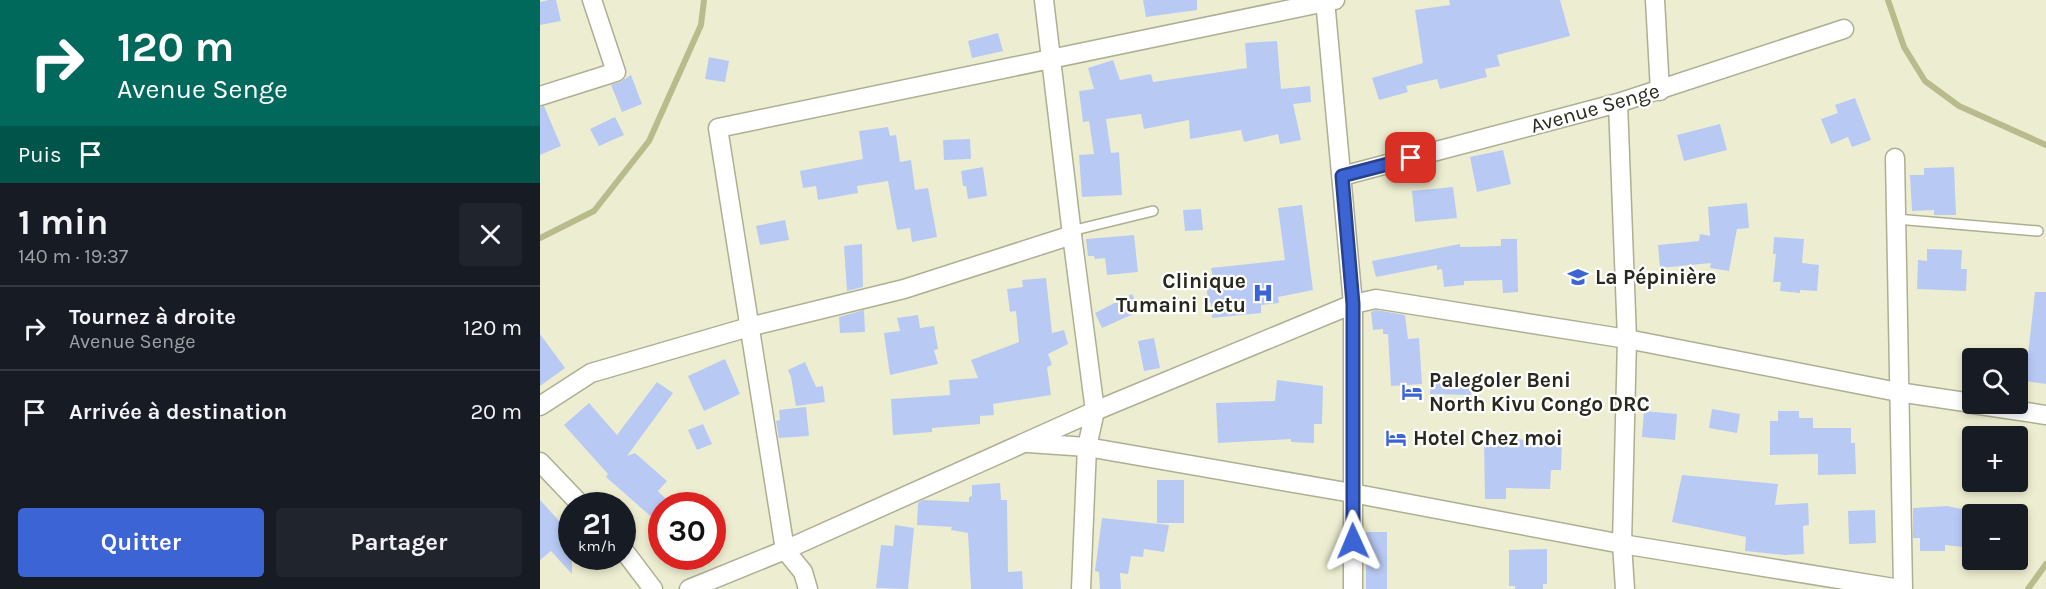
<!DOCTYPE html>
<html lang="fr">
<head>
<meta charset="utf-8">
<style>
	:root { --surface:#171b24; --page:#20242c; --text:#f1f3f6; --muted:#9ea1a6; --line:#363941; --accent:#3c64d5 }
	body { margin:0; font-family:Karla,sans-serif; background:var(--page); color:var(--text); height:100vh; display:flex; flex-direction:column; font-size:22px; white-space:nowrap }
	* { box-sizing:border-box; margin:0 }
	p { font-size:20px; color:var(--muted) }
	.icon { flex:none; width:33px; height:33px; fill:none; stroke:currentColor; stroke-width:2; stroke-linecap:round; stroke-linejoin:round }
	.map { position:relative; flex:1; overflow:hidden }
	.panel { display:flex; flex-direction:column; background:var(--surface); width:540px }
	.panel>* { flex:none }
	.banner { background:#00695c; color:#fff; overflow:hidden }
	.fabs { position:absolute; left:1422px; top:348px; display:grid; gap:12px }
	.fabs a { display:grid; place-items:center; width:66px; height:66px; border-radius:6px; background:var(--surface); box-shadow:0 3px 9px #0003; font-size:30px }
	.speed { position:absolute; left:18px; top:492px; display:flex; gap:12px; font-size:30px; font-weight:700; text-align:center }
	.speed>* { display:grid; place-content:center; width:78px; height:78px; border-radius:50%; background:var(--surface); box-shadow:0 3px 9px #0003; line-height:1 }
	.speed small { font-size:15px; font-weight:400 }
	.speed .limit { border:9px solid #d22; background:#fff; color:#111 }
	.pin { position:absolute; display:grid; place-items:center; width:51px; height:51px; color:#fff; margin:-26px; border-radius:12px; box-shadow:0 3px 9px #0006 }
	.me { position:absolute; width:66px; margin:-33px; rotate:359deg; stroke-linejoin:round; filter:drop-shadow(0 0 4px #0008) }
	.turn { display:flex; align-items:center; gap:21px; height:126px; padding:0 18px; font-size:27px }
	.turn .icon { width:78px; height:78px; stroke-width:2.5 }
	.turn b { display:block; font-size:42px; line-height:51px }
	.then { display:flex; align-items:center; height:57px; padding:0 18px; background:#0003; gap:12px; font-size:22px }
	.round { display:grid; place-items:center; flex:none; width:63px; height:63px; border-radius:6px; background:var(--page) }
	.head { display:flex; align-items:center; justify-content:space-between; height:102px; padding:0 18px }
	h1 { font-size:36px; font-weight:700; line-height:45px }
	.action { display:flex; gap:12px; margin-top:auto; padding:12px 18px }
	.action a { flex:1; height:69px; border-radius:6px; background:var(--accent); color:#fff; font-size:24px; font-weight:700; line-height:69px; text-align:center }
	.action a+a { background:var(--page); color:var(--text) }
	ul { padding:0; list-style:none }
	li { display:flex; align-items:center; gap:18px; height:84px; padding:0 18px; border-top:2px solid var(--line) }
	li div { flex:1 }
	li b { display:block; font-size:22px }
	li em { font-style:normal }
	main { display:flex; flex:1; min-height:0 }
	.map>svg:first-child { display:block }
</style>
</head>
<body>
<main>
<section class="panel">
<div class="banner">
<div class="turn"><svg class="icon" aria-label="right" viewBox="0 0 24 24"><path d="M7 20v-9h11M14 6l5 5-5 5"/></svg><div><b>120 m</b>Avenue Senge</div></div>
<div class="then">Puis<svg class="icon" aria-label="arrive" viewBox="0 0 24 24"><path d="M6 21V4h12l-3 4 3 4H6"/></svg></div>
</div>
<div class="head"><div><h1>1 min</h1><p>140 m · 19:37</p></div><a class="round"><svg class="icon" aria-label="close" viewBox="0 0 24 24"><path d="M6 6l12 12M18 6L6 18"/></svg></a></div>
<ul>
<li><svg class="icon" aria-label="right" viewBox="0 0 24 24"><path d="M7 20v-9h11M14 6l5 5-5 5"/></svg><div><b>Tournez à droite</b><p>Avenue Senge</p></div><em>120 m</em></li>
<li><svg class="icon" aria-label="arrive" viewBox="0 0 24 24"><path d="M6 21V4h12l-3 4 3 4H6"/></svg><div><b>Arrivée à destination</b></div><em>20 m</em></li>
</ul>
<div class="action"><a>Quitter</a><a>Partager</a></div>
</section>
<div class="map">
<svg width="1506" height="589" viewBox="0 0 1506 589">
	<rect width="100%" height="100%" fill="#edeed1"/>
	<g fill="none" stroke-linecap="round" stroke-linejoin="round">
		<!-- stream -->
		<g stroke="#babb8d" stroke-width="6">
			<path d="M 1348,0 L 1364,47 L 1385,81 L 1419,106 L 1506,145"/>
			<path d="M 0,238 L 54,211 L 109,141 L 161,25 L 164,0"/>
			<path d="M 1488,589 L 1506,564"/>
		</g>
	</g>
	<!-- building -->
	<g fill="#b8caf4">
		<path d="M 9,0 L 16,0 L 21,21 L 0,25 L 0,2 Z"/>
		<path d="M 603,0 L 657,0 L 657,10 L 606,17 Z"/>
		<path d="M 909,0 L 1020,0 L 1030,36 L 957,55 L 960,66 L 945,69 L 947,77 L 900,89 L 897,79 L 866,86 L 868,92 L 839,100 L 832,78 L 883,63 L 875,10 L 910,5 Z"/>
		<path d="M 458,33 L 463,51 L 432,58 L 428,41 Z"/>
		<path d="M 737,41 L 741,89 L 770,86 L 771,102 L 753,104 L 761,140 L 740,144 L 738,134 L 704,142 L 701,130 L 650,139 L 649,120 L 604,129 L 601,114 L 566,119 L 571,153 L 579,152 L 582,195 L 542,197 L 539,155 L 554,154 L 549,121 L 543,122 L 539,91 L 554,89 L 548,68 L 573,60 L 580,80 L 611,74 L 613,82 L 707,68 L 705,43 Z"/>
		<path d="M 169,57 L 189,61 L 185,82 L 165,79 Z"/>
		<path d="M 91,75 L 102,104 L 82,112 L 71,85 L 80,82 Z"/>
		<path d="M 1315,98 L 1331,140 L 1312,147 L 1308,137 L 1291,144 L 1281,119 L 1298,113 L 1295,105 Z"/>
		<path d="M 4,106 L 21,146 L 0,155 L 0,107 Z"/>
		<path d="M 75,117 L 84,135 L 59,146 L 50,129 Z"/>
		<path d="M 1180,124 L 1187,150 L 1144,161 L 1137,135 Z"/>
		<path d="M 348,127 L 350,136 L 356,135 L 360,162 L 371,160 L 375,190 L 388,188 L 397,237 L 372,242 L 370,228 L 357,230 L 348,181 L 317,186 L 318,193 L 278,200 L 276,186 L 263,188 L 260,171 L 323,159 L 319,131 Z"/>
		<path d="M 430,139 L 431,159 L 404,160 L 403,140 Z"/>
		<path d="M 963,150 L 971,184 L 937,192 L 930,157 Z"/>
		<path d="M 443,167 L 447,196 L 428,199 L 426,186 L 423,186 L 421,171 Z"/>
		<path d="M 1414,167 L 1416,215 L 1394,215 L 1394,210 L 1372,211 L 1370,175 L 1384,175 L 1384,168 Z"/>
		<path d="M 913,187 L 917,218 L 875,222 L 872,191 Z"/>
		<path d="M 1207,203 L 1209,228 L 1197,229 L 1189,271 L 1170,268 L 1171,263 L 1120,268 L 1118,245 L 1159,241 L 1160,234 L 1170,236 L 1168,207 Z"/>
		<path d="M 762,205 L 773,290 L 738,297 L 739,303 L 721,305 L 721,313 L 672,318 L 671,303 L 668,303 L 666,279 L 673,278 L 671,268 L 745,260 L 738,208 Z"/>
		<path d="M 661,209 L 663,230 L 645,231 L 643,210 Z"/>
		<path d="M 245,220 L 249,240 L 220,245 L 216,226 Z"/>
		<path d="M 594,235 L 598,272 L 567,275 L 565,258 L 555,259 L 554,256 L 548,256 L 546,239 Z"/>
		<path d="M 1234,237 L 1264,239 L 1262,263 L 1279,265 L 1277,291 L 1260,290 L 1260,293 L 1240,291 L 1241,282 L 1233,282 L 1236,254 L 1233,254 Z"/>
		<path d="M 961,239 L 977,239 L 978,292 L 963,293 L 962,280 L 924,281 L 924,285 L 904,287 L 902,269 L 897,270 L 897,265 L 836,277 L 832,261 L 920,244 L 920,247 L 961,246 Z"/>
		<path d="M 322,244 L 323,287 L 307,291 L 304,246 Z"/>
		<path d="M 1387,249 L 1422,250 L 1421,269 L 1427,269 L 1426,291 L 1377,289 L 1378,260 L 1387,261 Z"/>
		<path d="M 506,278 L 512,333 L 524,330 L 528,344 L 508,354 L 512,365 L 507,367 L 511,395 L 453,404 L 454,415 L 440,416 L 440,424 L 392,428 L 392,432 L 353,435 L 351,399 L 410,395 L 409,380 L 438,378 L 431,360 L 479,342 L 476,311 L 470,312 L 467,289 L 483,287 L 482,280 Z"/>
		<path d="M 1495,292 L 1506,292 L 1506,384 L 1485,381 Z"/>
		<path d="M 592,294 L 600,311 L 562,328 L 555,313 Z"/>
		<path d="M 324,310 L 325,332 L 300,333 L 299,317 Z"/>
		<path d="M 836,310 L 865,315 L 868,339 L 879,338 L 882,384 L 851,386 L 848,334 L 843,334 L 843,329 L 833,330 L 831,312 Z"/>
		<path d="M 378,315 L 380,328 L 394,326 L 398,349 L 394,350 L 398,364 L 350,375 L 344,333 L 360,331 L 357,318 Z"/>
		<path d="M 0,334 L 25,368 L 0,386 Z"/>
		<path d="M 614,338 L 620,368 L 604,371 L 598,341 Z"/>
		<path d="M 185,359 L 200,394 L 164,411 L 148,376 Z"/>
		<path d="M 265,362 L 276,387 L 283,386 L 285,402 L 256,406 L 251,377 L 248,370 Z"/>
		<path d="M 891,374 L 932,376 L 931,395 L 890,394 Z"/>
		<path d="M 737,380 L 783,386 L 782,424 L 774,424 L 774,443 L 751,442 L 751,439 L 678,443 L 676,403 L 735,401 Z"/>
		<path d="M 117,382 L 133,393 L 87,456 L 95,453 L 127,481 L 118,491 L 130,503 L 128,506 L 122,506 L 122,512 L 115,520 L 66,477 L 68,474 L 24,425 L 49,403 L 77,435 Z"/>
		<path d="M 266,407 L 269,436 L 239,438 L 236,421 L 240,420 L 239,410 Z"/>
		<path d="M 1172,409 L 1200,414 L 1197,433 L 1169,428 Z"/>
		<path d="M 1104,411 L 1137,414 L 1135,440 L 1102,437 Z"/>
		<path d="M 1238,411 L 1259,411 L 1259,418 L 1273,418 L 1273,428 L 1311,428 L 1311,443 L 1315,443 L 1316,474 L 1278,475 L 1278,454 L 1230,455 L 1230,421 L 1238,421 Z"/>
		<path d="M 163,424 L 172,444 L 157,450 L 148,430 Z"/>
		<path d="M 1022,439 L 1021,470 L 1011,470 L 1010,489 L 966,488 L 966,499 L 945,499 L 944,440 Z"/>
		<path d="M 1142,475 L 1238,484 L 1235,505 L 1268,503 L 1269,525 L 1263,526 L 1264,554 L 1245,555 L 1205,551 L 1206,537 L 1132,522 Z"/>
		<rect x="617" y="480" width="27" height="43"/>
		<path d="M 460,483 L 461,500 L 467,500 L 468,572 L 482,571 L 483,589 L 431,589 L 428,533 L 411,530 L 412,527 L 377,525 L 378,503 L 383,500 L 429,502 L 429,497 L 432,496 L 432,485 Z"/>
		<path d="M 0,500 L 32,535 L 32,574 L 11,551 L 0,560 Z"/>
		<path d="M 1407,506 L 1432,511 L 1432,548 L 1405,545 L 1405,551 L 1380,551 L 1380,538 L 1373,538 L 1373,508 Z"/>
		<path d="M 1335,510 L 1336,543 L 1309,544 L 1308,511 Z"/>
		<path d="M 562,518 L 629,525 L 624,552 L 604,549 L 603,557 L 591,556 L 588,574 L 580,573 L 581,589 L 560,589 L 559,572 L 555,571 Z"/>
		<path d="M 355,525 L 374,528 L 368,589 L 336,588 L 341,545 L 353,546 Z"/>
		<rect x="826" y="532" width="21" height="57"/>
		<path d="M 1007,549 L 1007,584 L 1003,584 L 1003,589 L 975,589 L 975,586 L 969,586 L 969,550 Z"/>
	</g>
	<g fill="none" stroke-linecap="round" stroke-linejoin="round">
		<!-- lane casing -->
		<g stroke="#aeae93" stroke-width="12">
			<g id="lane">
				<path d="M 1356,219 L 1498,231"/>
				<path d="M 531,231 L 613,211"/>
			</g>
		</g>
		<!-- street casing -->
		<g stroke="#aeae93" stroke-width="21">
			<g id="street">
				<path d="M 504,0 L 532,235 L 555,411 L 547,447 L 541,589"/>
				<path d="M 785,0 L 813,304 L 813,589"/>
				<path d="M 1115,0 L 1120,91"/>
				<path d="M 0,96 L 76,72 L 52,0"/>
				<path d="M 1078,103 L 1087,339 L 1082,544 L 1085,589"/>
				<path d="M 1355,158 L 1363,589"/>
				<path d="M 802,176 L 1078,103 L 1304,29"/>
				<path d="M 1433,404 L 1506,415"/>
				<path d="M 0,406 L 51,373 L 209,327 L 364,289 L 532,235"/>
				<path d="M 488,443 L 547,447 L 812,493 L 1082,544 L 1360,589"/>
				<path d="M 0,462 L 42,506"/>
				<path d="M 82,548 L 113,589"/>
				<path d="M 149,589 L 245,550 L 555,411 L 813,304 L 836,299 L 1087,339 L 1358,392 L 1432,403"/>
				<path d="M 268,589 L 263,572 L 245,550 L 178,128 L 795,0"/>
			</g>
		</g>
		<!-- lane -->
		<use href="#lane" stroke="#fff" stroke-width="9"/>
		<!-- street -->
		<use href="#street" stroke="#fff" stroke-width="18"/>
	</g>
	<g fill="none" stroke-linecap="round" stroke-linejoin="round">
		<!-- route casing -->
		<g stroke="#27418a" stroke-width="15">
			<path id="route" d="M 813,541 L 813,304 L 802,176 L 871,158"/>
		</g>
		<!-- route -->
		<use href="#route" stroke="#3c64d5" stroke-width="10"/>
	</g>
	<!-- icons -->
	<defs>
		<g id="school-bare" transform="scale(1.62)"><path d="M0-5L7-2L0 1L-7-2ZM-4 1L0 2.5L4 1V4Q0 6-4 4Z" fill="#3c64d5" stroke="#fff" stroke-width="2.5" paint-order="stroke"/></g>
		<g id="hospital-bare" transform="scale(1.62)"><path d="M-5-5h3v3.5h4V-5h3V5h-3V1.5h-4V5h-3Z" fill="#3c64d5" stroke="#fff" stroke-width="2.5" paint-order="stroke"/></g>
		<g id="hotel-bare" transform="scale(1.62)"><path d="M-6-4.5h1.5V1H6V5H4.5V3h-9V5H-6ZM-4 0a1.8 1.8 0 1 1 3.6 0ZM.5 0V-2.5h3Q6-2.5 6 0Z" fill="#3c64d5" stroke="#fff" stroke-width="2.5" paint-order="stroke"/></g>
	</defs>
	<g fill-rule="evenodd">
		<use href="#school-bare" x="1038" y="277"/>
		<use href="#hospital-bare" x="723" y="293"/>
		<use href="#hotel-bare" x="872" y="392"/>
		<use href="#hotel-bare" x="856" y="438"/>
	</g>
	<g text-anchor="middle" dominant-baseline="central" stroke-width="4.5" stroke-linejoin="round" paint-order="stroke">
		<!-- street labels -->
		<g font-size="21" fill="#28281d" stroke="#fff">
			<text transform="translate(1055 108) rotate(-16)">Avenue Senge</text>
		</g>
		<!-- poi labels -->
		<g font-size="21" font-weight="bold" fill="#28281d" stroke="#fff" text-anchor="start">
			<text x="1055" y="277">La Pépinière</text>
			<text x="706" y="281" text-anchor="end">Clinique<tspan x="706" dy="24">Tumaini Letu</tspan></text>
			<text x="889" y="380">Palegoler Beni<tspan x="889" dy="24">North Kivu Congo DRC</tspan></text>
			<text x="873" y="438">Hotel Chez moi</text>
		</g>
	</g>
</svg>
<div class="fabs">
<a><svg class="icon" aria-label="search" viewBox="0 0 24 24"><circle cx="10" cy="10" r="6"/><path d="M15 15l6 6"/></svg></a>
<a>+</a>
<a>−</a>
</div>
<div class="speed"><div>21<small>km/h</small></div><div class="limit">30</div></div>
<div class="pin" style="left:871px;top:158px;background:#d93025"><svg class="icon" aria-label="arrive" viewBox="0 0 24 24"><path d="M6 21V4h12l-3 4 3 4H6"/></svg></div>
<svg class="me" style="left:813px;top:541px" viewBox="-20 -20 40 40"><path d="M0-17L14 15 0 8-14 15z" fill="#3c64d5" stroke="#fff" stroke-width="4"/></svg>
</div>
</main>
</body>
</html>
